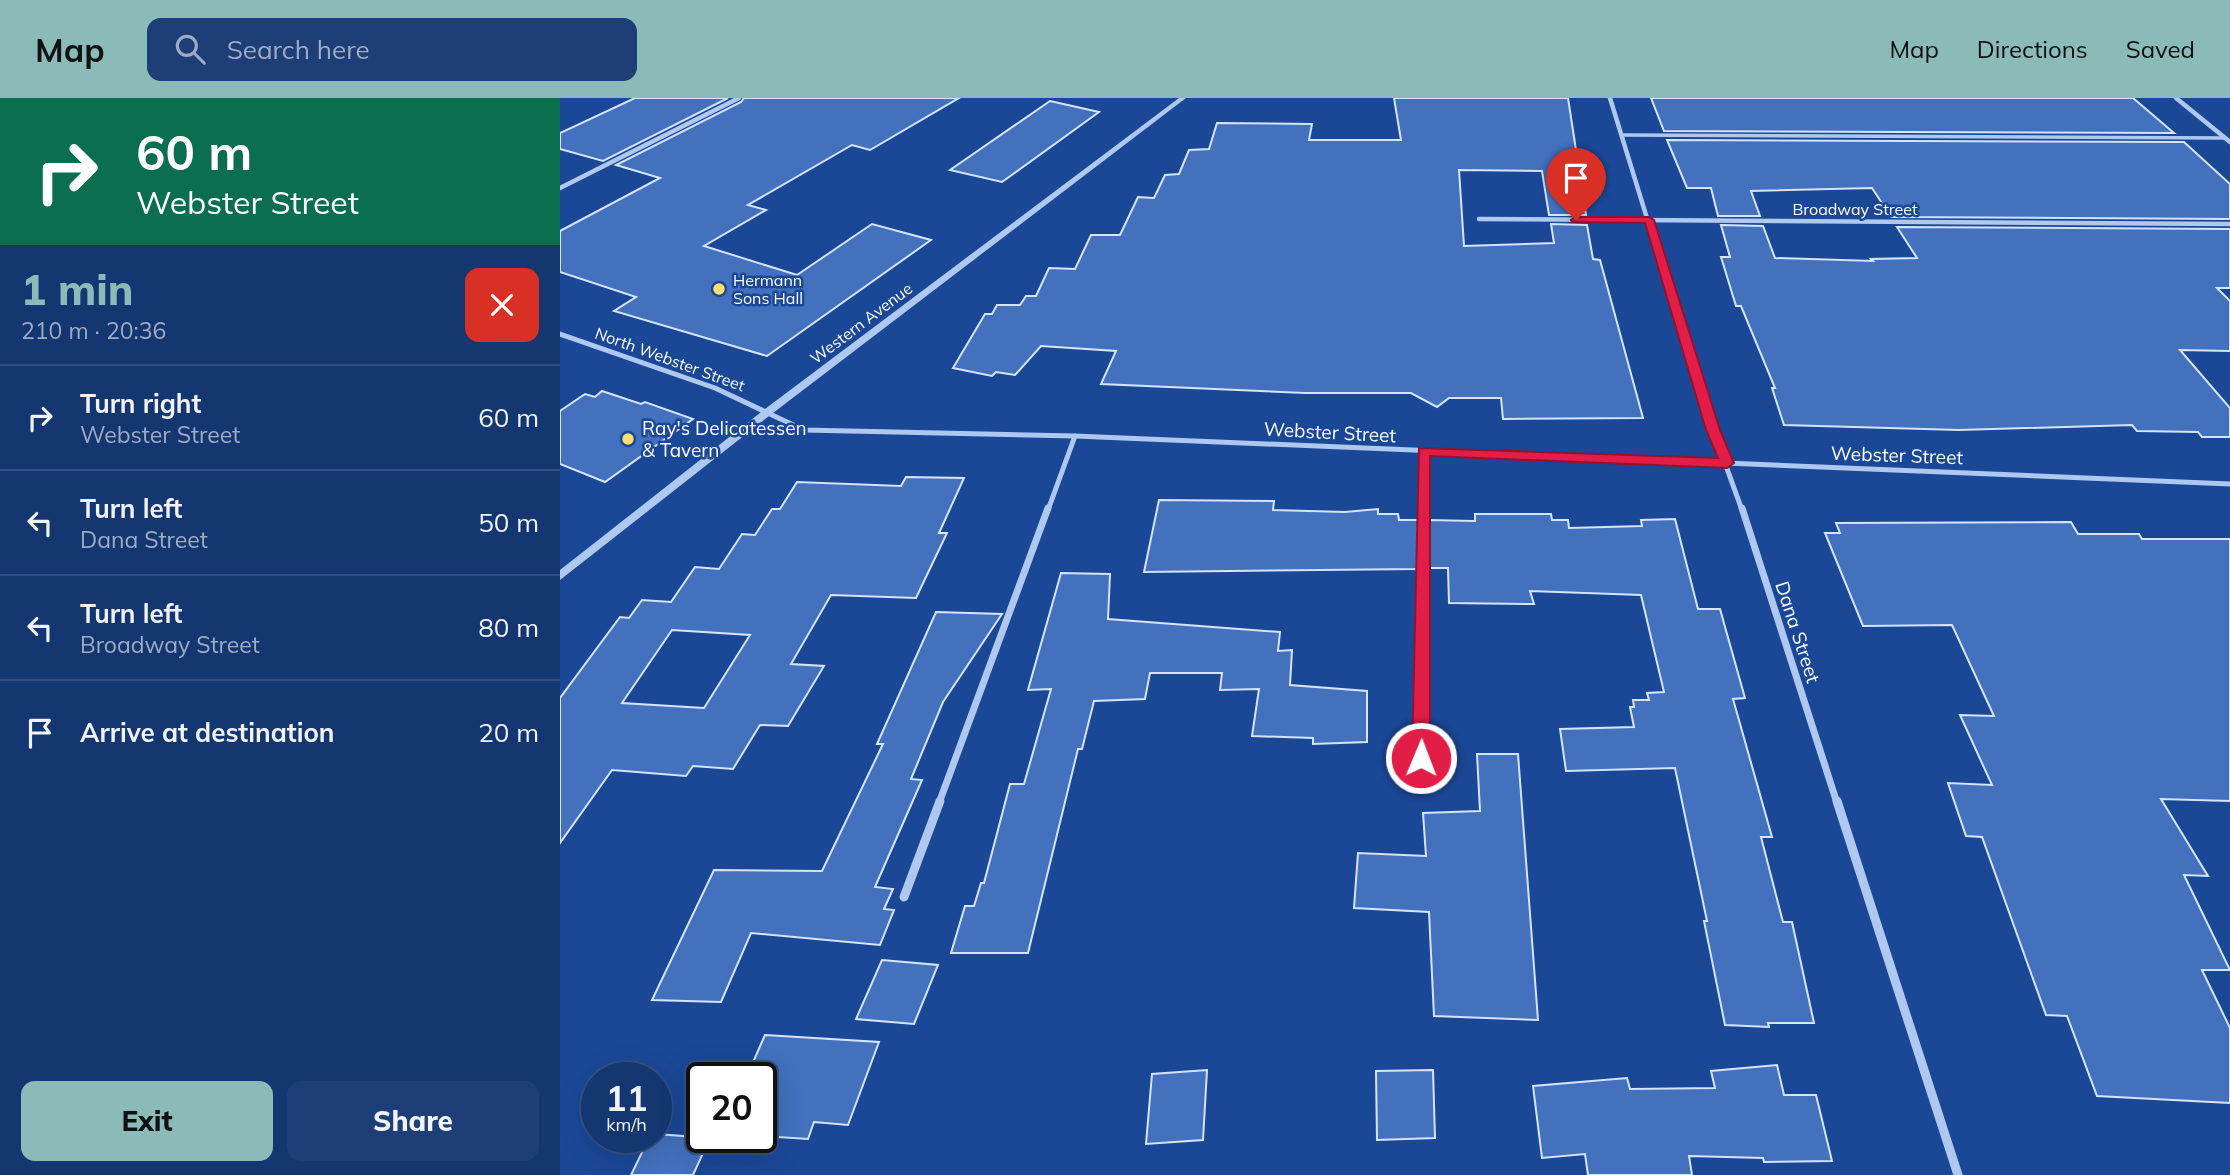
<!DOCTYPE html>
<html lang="en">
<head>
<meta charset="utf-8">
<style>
	:root { --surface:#143671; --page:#1d3e76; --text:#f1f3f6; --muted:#9dabc3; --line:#335084; --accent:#8bbbb9 }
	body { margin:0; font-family:Mulish,sans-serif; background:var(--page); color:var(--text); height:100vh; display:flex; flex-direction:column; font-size:26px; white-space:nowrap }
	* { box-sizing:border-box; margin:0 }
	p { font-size:23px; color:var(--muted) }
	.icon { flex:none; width:38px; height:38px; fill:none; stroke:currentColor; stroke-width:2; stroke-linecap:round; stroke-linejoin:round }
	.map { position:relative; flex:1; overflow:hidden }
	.side { display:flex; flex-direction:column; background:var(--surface); width:560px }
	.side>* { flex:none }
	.banner { background:#0b6e4f; color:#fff; overflow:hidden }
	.speed { position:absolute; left:21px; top:964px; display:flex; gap:14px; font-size:35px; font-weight:700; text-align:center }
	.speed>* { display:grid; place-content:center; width:91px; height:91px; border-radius:50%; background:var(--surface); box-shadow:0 7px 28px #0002,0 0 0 2px var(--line); line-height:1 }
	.speed small { font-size:18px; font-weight:400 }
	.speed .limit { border:4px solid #111; border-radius:10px; background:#fff; color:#111 }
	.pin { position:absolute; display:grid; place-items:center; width:60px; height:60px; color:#fff; margin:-72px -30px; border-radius:50% 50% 50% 0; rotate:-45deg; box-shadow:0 0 7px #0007 }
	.pin .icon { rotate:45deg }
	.me { position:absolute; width:77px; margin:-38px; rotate:1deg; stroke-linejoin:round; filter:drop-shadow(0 0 5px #0008) }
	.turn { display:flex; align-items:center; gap:24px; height:147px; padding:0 21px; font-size:32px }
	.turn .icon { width:91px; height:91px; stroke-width:2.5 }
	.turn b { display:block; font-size:49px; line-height:60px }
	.round { display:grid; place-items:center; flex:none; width:74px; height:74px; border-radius:14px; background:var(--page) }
	.summary { display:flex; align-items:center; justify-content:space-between; height:119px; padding:0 21px }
	h1 { font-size:42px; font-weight:800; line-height:52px; color:var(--accent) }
	.button { display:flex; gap:14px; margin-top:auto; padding:14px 21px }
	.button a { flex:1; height:80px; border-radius:14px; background:var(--accent); color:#111; font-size:28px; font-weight:800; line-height:80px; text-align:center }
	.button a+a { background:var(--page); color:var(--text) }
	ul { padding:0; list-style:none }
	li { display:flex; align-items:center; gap:21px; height:105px; padding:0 21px; border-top:2px solid var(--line) }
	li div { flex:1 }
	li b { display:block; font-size:26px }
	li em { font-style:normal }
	header { display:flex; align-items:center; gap:42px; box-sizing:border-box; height:98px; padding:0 35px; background:var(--accent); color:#111 }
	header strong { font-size:33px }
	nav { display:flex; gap:38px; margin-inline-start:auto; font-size:24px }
	.search { width:490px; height:63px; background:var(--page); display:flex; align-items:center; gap:18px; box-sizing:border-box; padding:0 24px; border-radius:14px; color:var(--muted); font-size:26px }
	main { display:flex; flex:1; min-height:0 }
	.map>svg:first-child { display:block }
</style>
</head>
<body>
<header>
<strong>Map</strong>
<div class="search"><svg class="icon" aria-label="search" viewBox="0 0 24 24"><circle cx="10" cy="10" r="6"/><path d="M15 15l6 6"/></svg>Search here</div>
<nav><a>Map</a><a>Directions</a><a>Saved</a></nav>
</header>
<main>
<section class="side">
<div class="banner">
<div class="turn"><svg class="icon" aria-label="right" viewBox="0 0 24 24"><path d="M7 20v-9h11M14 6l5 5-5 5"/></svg><div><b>60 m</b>Webster Street</div></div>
</div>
<div class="summary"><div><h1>1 min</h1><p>210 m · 20:36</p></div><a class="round" style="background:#d93025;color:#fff"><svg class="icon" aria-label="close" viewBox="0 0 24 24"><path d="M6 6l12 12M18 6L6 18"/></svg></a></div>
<ul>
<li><svg class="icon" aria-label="right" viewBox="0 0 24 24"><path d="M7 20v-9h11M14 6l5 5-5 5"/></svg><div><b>Turn right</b><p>Webster Street</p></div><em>60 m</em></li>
<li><svg class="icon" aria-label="left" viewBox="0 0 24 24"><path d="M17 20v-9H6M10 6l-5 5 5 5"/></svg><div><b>Turn left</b><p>Dana Street</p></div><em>50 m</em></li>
<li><svg class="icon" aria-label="left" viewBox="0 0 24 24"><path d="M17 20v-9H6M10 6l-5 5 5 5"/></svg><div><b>Turn left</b><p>Broadway Street</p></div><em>80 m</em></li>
<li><svg class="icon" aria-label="arrive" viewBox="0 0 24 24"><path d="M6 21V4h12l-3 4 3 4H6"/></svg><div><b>Arrive at destination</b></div><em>20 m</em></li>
</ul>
<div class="button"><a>Exit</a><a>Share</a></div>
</section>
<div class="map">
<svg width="1670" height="1077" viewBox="0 0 1670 1077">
	<rect width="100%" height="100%" fill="#1a4897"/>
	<!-- building -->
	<g fill="#4371be" stroke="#d5e4fb" stroke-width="2" fill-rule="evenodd">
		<path d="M 75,0 L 168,0 L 43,63 L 0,51 L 0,35 Z"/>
		<path d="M 184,0 L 399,0 L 310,52 L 292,47 L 188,107 L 206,112 L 144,148 L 237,177 L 312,126 L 371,142 L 207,258 L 54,213 L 76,199 L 0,174 L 0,133 L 100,80 L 56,67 L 181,4 Z"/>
		<path d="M 834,0 L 1008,0 L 1026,117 L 989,117 L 982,73 L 899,72 L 904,148 L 994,145 L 991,126 L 1027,127 L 1033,161 L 1040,162 L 1083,320 L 943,321 L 941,300 L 889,300 L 877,309 L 851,295 L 745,295 L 541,286 L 556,253 L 481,248 L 455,277 L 436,274 L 432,278 L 393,270 L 425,216 L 432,216 L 437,207 L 460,207 L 466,198 L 476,198 L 489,170 L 515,171 L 531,137 L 560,137 L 578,99 L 594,100 L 605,77 L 619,76 L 629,52 L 649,51 L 657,25 L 752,26 L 749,42 L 841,42 Z"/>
		<path d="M 1091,0 L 1573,0 L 1614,35 L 1104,33 Z"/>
		<path d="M 490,3 L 539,14 L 442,84 L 390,72 Z"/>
		<path d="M 1107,42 L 1624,44 L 1670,86 L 1670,121 L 1331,119 L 1312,90 L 1191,93 L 1200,118 L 1158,118 L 1151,90 L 1127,90 Z"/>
		<path d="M 1161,127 L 1203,128 L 1215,160 L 1313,163 L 1311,161 L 1357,160 L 1337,129 L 1670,131 L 1670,190 L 1657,190 L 1670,203 L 1670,253 L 1620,252 L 1670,310 L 1670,339 L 1642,339 L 1638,334 L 1577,333 L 1572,327 L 1399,332 L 1224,327 L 1212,290 L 1215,290 L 1181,208 L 1176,208 L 1161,159 L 1170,159 Z"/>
		<path d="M 42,293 L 81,306 L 85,304 L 133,321 L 45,384 L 0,366 L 0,313 L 25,296 L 35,299 Z"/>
		<path d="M 346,379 L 404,380 L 379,435 L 387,435 L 356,500 L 271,497 L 231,566 L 264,568 L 228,628 L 200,627 L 173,671 L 133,668 L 126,678 L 52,672 L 0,745 L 0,600 L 60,519 L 69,520 L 82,502 L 111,504 L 135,469 L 159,471 L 182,436 L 195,437 L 212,411 L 220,411 L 237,384 L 341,388 ZM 112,532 L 190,537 L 144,610 L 62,605 Z"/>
		<path d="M 599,402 L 714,403 L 713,412 L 785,414 L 818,411 L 818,416 L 838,416 L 839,422 L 858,422 L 857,471 L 584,474 Z"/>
		<path d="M 915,416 L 991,416 L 992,422 L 1008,422 L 1009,430 L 1082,428 L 1081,422 L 1115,421 L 1138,511 L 1160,511 L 1185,600 L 1173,601 L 1212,739 L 1201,739 L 1223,824 L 1232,824 L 1254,925 L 1208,925 L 1209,929 L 1165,927 L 1144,823 L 1147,823 L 1115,670 L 1006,673 L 1000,631 L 1074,629 L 1070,609 L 1074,609 L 1073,602 L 1089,602 L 1087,595 L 1104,594 L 1081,497 L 970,493 L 974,506 L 889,505 L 888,470 L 868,470 L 868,422 L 915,423 Z"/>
		<path d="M 1511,424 L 1518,436 L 1579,436 L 1582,441 L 1670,441 L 1670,703 L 1601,701 L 1648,778 L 1624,777 L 1670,872 L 1642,872 L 1670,930 L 1670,1005 L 1537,998 L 1507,918 L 1486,917 L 1422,739 L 1406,738 L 1388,685 L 1432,687 L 1400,617 L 1434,618 L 1392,527 L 1303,528 L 1265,435 L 1280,435 L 1276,425 Z"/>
		<path d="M 501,475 L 550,476 L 548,521 L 720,534 L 718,553 L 732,552 L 730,587 L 807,593 L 807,644 L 753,646 L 753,640 L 692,638 L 699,591 L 660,592 L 662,575 L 590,575 L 585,601 L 534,603 L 522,651 L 518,651 L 468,855 L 391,855 L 405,808 L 414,808 L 421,785 L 424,785 L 450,686 L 464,686 L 491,591 L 468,592 Z"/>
		<path d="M 376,514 L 442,516 L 383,604 L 351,681 L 362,682 L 315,789 L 333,791 L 324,811 L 334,812 L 320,847 L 191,835 L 161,904 L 92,902 L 154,772 L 262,773 L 323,646 L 317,646 Z"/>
		<path d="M 917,656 L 958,656 L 978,922 L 874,918 L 869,814 L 794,810 L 798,755 L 866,758 L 863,715 L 920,713 Z"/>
		<path d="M 322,862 L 378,867 L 354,926 L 296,921 Z"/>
		<path d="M 205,937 L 319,944 L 288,1027 L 254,1024 L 248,1041 L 201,1038 L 201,980 L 186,980 Z"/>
		<path d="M 1217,967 L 1224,997 L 1256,997 L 1272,1063 L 1204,1064 L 1203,1060 L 1129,1058 L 1132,1077 L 1028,1077 L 1025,1056 L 982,1060 L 973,988 L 1067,980 L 1070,991 L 1155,990 L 1151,973 Z"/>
		<path d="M 647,972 L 643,1042 L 586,1046 L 592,976 Z"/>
		<path d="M 873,972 L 875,1040 L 817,1042 L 816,973 Z"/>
		<path d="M 96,1036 L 150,1040 L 133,1077 L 71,1077 L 89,1040 L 96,1040 Z"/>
	</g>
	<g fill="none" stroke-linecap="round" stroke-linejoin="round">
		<!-- service-far2 -->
		<path stroke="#aec8f0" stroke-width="3.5" d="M 1062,37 L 1664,40"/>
		<!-- service-far1 -->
		<path stroke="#aec8f0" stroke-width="4.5" d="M 863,412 L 863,354"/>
		<!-- service -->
		<path stroke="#aec8f0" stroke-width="5" d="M 861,660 L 863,410"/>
		<!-- minor-far3 -->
		<g stroke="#aec8f0" stroke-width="4.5">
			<path d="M 1050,0 L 1106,182"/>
			<path d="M 1616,0 L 1670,44"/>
			<path d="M 0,90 L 179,0"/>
			<path d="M 919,121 L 1670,126"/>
		</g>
		<!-- minor-far2 -->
		<g stroke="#aec8f0" stroke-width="5">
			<path d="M 1106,180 L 1153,332 L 1182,412"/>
			<path d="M 0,236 L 155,290 L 244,332 L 515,338 L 1670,386"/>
			<path d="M 488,412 L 515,338"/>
		</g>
		<!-- minor-far1 -->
		<g stroke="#aec8f0" stroke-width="7">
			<path d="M 1182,410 L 1277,705"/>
			<path d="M 379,705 L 488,410"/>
		</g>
		<!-- minor -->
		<g stroke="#aec8f0" stroke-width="9">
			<path d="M 1277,703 L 1398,1077"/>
			<path d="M 344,799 L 380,703"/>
		</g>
		<!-- tertiary -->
		<path fill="#aec8f0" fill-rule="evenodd" d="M 619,0 L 626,0 L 213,315 L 0,482 L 0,472 L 205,311 Z"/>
	</g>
	<!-- route -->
	<path fill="#e11d48" stroke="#92132f" stroke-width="2" d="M 1016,119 L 1089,119 L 1094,122 L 1160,332 L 1174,365 L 1167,370 L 870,358 L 870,660 L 867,665 L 861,667 L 855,665 L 852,660 L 859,350 L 1158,360 L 1146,332 L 1085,125 L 1012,124 L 1011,122 Z"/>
	<!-- markers -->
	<g fill="#ffdf6d" stroke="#1a4897" stroke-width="2.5">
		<circle cx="159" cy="191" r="7"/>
		<circle cx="68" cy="341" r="7"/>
	</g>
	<g text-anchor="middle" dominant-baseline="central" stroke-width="5" stroke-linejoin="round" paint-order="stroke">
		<!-- far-street labels -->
		<g font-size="16" fill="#fff" stroke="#1a4897">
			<text x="1295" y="111">Broadway Street</text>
			<text transform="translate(301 225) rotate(-37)">Western Avenue</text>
			<text transform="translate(110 261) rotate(20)">North Webster Street</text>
		</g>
		<!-- far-poi labels -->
		<g font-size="16" fill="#fff" stroke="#1a4897" text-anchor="start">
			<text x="173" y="182">Hermann<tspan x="173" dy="18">Sons Hall</tspan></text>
		</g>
		<!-- poi labels -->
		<g font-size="19" fill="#fff" stroke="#1a4897" text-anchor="start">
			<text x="82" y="330">Ray's Delicatessen<tspan x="82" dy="22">&amp; Tavern</tspan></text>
		</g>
		<!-- street labels -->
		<g font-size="19" fill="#fff" stroke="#1a4897">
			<text transform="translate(770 334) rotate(3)">Webster Street</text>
			<text transform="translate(1337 357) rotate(2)">Webster Street</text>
			<text transform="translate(1238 534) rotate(72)">Dana Street</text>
		</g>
	</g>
</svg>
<div class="speed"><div>11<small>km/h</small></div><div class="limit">20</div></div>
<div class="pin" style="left:1016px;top:122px;background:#d93025"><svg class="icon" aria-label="arrive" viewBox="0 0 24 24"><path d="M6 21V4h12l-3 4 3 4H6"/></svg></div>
<svg class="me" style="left:861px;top:660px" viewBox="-20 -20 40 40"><circle r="17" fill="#e11d48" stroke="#fff" stroke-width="3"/><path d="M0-11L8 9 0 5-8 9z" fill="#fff"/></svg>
</div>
</main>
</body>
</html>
